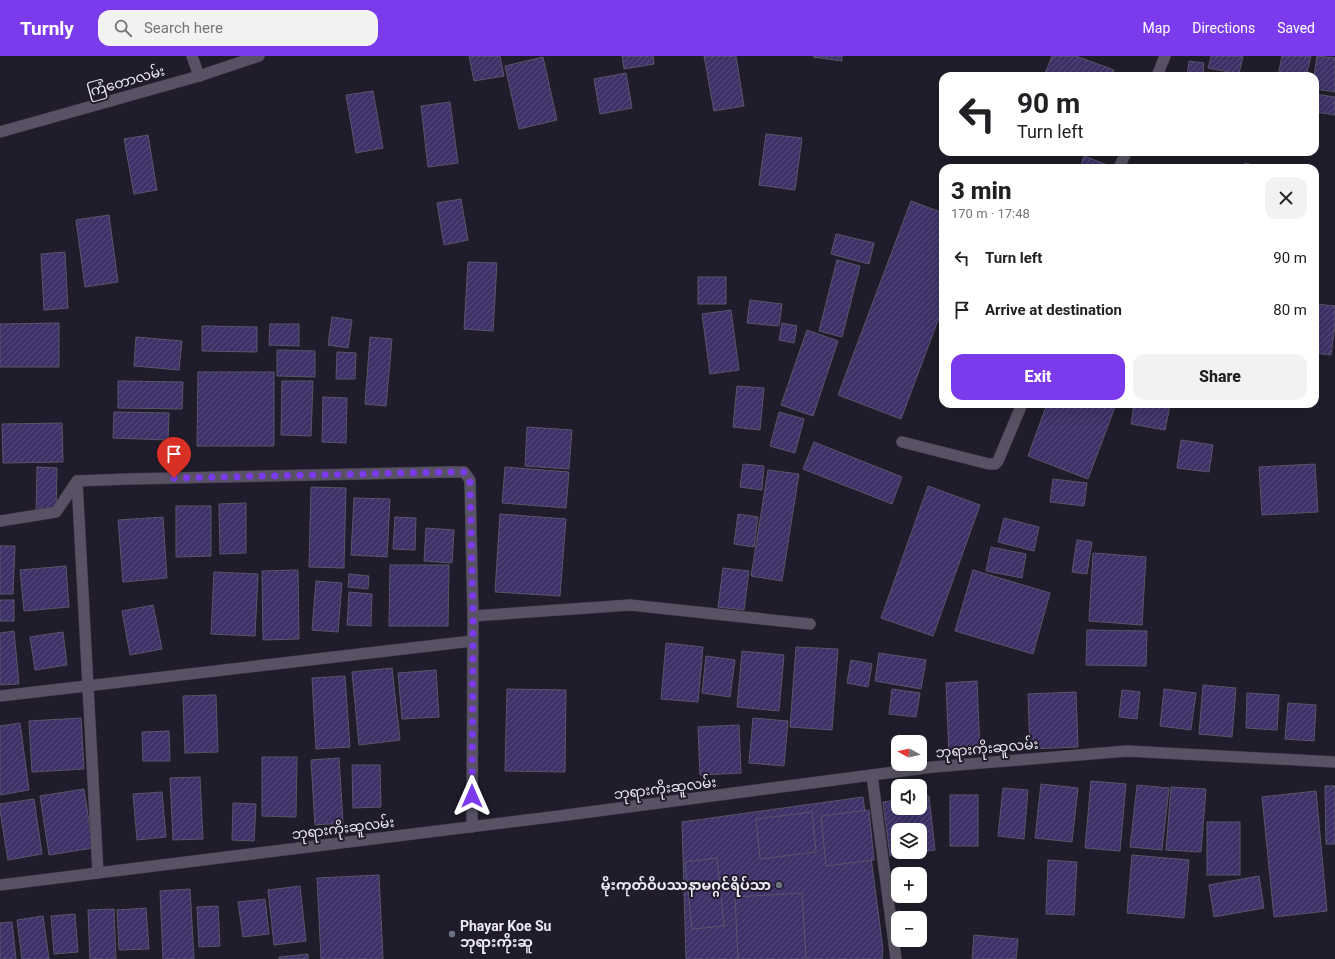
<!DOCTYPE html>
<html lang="en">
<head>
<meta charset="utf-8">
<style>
	:root { --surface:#fff; --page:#f2f2f2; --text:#202124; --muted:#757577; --accent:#7c3aed }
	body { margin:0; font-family:Roboto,"Noto Sans Myanmar",sans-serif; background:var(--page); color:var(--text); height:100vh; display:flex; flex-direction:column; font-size:15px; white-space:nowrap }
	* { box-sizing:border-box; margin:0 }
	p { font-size:13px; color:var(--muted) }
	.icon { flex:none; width:22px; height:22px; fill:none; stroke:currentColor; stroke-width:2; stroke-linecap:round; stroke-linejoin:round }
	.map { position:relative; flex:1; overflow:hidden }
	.panel { position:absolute; left:939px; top:108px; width:380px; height:244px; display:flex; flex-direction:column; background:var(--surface); border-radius:12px; box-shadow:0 4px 16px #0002 }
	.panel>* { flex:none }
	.banner { position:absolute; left:939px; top:16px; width:380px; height:84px; border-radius:12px; box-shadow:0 4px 16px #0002; background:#fff; color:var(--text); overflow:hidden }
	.needle { width:26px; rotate:278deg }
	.fabs { position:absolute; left:891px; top:679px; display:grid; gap:8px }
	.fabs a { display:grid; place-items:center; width:36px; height:36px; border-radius:8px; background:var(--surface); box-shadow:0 4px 16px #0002; font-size:20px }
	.pin { position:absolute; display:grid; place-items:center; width:34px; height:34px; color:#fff; margin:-41px -17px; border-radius:50% 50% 50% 0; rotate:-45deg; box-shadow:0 0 4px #0007 }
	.pin .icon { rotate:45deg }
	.me { position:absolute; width:44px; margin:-22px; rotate:0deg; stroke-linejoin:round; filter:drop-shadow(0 0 3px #0008) }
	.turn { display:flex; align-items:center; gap:14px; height:84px; padding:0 12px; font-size:18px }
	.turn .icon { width:52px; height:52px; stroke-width:2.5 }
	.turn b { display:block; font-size:28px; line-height:34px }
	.round { display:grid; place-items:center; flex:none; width:42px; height:42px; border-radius:12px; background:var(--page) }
	.headline { display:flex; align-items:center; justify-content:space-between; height:68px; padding:0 12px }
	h1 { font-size:24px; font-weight:800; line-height:30px }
	.action { display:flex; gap:8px; margin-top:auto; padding:8px 12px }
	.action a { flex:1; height:46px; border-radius:12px; background:var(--accent); color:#fff; font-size:16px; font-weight:800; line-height:46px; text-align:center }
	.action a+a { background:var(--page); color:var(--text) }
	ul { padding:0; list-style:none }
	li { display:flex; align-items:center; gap:12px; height:52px; padding:0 12px }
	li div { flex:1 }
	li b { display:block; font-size:15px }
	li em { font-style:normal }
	header { display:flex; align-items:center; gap:24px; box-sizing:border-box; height:56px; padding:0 20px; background:var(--accent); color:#fff }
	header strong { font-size:19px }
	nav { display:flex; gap:22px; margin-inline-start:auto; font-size:14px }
	.search { width:280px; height:36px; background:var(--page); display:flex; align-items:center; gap:10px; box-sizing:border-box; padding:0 14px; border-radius:12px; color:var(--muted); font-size:15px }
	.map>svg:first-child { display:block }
</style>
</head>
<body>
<header>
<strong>Turnly</strong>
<div class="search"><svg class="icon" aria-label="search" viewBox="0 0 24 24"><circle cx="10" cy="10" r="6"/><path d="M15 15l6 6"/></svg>Search here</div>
<nav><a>Map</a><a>Directions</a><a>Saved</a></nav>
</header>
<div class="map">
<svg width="1335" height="903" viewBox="0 0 1335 903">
	<defs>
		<pattern id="building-hatch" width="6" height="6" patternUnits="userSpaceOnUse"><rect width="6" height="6" fill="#3d3168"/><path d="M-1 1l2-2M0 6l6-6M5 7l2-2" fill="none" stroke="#594f7e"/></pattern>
	</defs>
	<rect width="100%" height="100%" fill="#211c2b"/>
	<!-- building -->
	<g fill="url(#building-hatch)" stroke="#595668">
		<path d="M 469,0 L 500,0 L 504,20 L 474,25 Z"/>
		<path d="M 622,0 L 653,0 L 654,8 L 624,13 Z"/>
		<path d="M 704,0 L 736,0 L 744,50 L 714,55 Z"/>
		<path d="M 814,0 L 842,0 L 842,5 L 813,1 Z"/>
		<path d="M 1052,0 L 1076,0 L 1114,14 L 1112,20 L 1044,20 Z"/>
		<path d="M 1211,0 L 1243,0 L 1239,18 L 1208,12 Z"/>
		<path d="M 1282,0 L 1311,0 L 1306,20 L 1278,20 Z"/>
		<path d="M 1317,0 L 1335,2 L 1335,36 L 1315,33 L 1315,20 L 1314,20 Z"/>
		<path d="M 543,1 L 557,64 L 519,73 L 505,10 Z"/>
		<path d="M 1189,5 L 1204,7 L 1203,20 L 1187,20 Z"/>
		<path d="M 626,17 L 632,52 L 600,58 L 594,23 Z"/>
		<path d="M 373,35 L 383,92 L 356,97 L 346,39 Z"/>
		<path d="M 1315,38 L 1335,41 L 1335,59 L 1315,56 Z"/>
		<path d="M 450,46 L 458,107 L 428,111 L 421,50 Z"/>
		<path d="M 766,78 L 802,82 L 795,134 L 759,129 Z"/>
		<path d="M 148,79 L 157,134 L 134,138 L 124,83 Z"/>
		<path d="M 1084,100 L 1105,108 L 1104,112 L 1080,112 Z"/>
		<path d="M 1245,107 L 1267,112 L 1244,112 Z"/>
		<path d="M 461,143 L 468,184 L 444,189 L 437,147 Z"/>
		<path d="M 911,145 L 943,157 L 943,251 L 901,363 L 838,339 Z"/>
		<path d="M 109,159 L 118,226 L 85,231 L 76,164 Z"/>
		<path d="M 836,178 L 874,187 L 869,208 L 831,198 Z"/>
		<path d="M 65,196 L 68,252 L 44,254 L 41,198 Z"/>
		<path d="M 837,204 L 860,210 L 842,281 L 819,275 Z"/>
		<path d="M 468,206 L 497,207 L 493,275 L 464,273 Z"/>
		<rect x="698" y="221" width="28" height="27"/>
		<path d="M 750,244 L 782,248 L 779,270 L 747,267 Z"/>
		<path d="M 1315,248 L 1335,250 L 1335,268 L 1331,299 L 1315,297 Z"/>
		<path d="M 731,254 L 739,314 L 710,318 L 702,258 Z"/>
		<path d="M 332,261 L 352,264 L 348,292 L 328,289 Z"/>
		<path d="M 59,267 L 59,311 L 0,311 L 0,268 Z"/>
		<path d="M 782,267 L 797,270 L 794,287 L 779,284 Z"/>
		<path d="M 270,268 L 299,268 L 299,290 L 269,289 Z"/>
		<path d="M 202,270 L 257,271 L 257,296 L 202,295 Z"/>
		<path d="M 807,274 L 838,285 L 813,360 L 781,349 Z"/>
		<path d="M 136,281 L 182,285 L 179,314 L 134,310 Z"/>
		<path d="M 370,281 L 392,283 L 386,350 L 365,348 Z"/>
		<path d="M 277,294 L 315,295 L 315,321 L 277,320 Z"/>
		<path d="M 337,296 L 356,297 L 355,323 L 336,323 Z"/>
		<path d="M 198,316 L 274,316 L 274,390 L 197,390 Z"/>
		<path d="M 118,325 L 183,326 L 182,353 L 118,352 Z"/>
		<path d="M 282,325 L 313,325 L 311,380 L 281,379 Z"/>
		<path d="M 737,330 L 764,332 L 760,374 L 733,371 Z"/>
		<path d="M 323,341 L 347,342 L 346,387 L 322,386 Z"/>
		<path d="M 1047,348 L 1116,348 L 1088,423 L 1028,400 Z"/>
		<path d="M 1134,348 L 1158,348 L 1170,350 L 1165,374 L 1131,368 Z"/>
		<path d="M 114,356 L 169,357 L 168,384 L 113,382 Z"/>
		<path d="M 779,356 L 804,363 L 795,397 L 770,390 Z"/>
		<path d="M 62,367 L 63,406 L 3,407 L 2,368 Z"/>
		<path d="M 527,371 L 572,374 L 569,413 L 525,410 Z"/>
		<path d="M 1181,384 L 1213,389 L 1209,416 L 1177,412 Z"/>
		<path d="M 814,386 L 902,421 L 892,448 L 803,413 Z"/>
		<path d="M 743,408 L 764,410 L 762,434 L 740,431 Z"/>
		<path d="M 1315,408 L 1318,456 L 1262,459 L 1259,411 Z"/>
		<path d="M 37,411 L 57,412 L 56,460 L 36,459 Z"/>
		<path d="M 505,411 L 569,416 L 566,452 L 502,447 Z"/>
		<path d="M 768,414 L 799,418 L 782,525 L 751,520 Z"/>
		<path d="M 1053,423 L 1087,427 L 1084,450 L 1050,446 Z"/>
		<path d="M 928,430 L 980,449 L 933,580 L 881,562 Z"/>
		<path d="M 311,431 L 346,432 L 344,512 L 309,511 Z"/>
		<path d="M 354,442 L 390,443 L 387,501 L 351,499 Z"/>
		<path d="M 246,447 L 246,497 L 220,498 L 219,448 Z"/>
		<path d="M 176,450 L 211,450 L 211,500 L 176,501 Z"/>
		<path d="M 500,458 L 566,463 L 560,540 L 495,536 Z"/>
		<path d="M 738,458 L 758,461 L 754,491 L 734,488 Z"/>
		<path d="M 163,461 L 167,522 L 123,526 L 118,464 Z"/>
		<path d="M 395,461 L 416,462 L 415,494 L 393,493 Z"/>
		<path d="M 1004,462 L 1039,471 L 1034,495 L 998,486 Z"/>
		<path d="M 426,472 L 454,474 L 452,507 L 424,505 Z"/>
		<path d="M 1077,484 L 1092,486 L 1087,518 L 1072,516 Z"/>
		<path d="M 0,490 L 15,490 L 13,538 L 0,538 Z"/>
		<path d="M 991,491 L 1026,498 L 1022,522 L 986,515 Z"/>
		<path d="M 1093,497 L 1146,501 L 1142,569 L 1089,565 Z"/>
		<path d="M 390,509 L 449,509 L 448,570 L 389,570 Z"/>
		<path d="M 66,510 L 69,551 L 24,555 L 20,514 Z"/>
		<path d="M 723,512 L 749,515 L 744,554 L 718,551 Z"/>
		<path d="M 298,514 L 299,583 L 263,584 L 262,515 Z"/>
		<path d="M 973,514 L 1050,537 L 1033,598 L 955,575 Z"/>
		<path d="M 214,516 L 258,518 L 255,580 L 211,578 Z"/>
		<path d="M 349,518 L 369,520 L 368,533 L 348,531 Z"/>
		<path d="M 316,525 L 342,527 L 338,576 L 312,574 Z"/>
		<path d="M 349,536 L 372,538 L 371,570 L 347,569 Z"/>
		<rect x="0" y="544" width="14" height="21"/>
		<path d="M 153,549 L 162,593 L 130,599 L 122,555 Z"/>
		<path d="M 1087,574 L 1147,575 L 1146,610 L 1086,609 Z"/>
		<path d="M 14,575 L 19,628 L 0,629 L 0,577 Z"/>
		<path d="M 63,576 L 67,609 L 35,614 L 30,581 Z"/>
		<path d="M 666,587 L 703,591 L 698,646 L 661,643 Z"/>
		<path d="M 796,591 L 838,593 L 832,674 L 790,671 Z"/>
		<path d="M 742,595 L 784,599 L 779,655 L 737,651 Z"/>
		<path d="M 879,597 L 926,604 L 921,633 L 875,625 Z"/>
		<path d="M 706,600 L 735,604 L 730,641 L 702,637 Z"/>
		<path d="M 851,604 L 872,608 L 868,631 L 847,627 Z"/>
		<path d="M 392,612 L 400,684 L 359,689 L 352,616 Z"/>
		<path d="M 436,614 L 439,661 L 402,663 L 398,617 Z"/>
		<path d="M 345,620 L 350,691 L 316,693 L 312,622 Z"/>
		<path d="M 977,625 L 980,697 L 949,699 L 946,627 Z"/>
		<path d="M 1203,629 L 1236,632 L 1232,681 L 1199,678 Z"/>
		<path d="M 507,633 L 566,634 L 565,716 L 505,715 Z"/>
		<path d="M 892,633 L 920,637 L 916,661 L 889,658 Z"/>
		<path d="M 1164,633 L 1196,637 L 1191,674 L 1160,670 Z"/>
		<path d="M 1122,634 L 1140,636 L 1137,663 L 1119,661 Z"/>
		<path d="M 1076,636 L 1078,691 L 1030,693 L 1028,638 Z"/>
		<path d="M 1247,637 L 1279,639 L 1277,674 L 1246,672 Z"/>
		<path d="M 216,639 L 218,696 L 185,697 L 183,640 Z"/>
		<path d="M 1288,647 L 1316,649 L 1314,685 L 1285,683 Z"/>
		<path d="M 81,662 L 84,713 L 32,716 L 29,665 Z"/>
		<path d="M 753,662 L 788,665 L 784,710 L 749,707 Z"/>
		<path d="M 20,667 L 29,734 L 0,739 L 0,670 Z"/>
		<path d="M 739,669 L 741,717 L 700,719 L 698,671 Z"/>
		<path d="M 169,675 L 170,705 L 143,705 L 142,676 Z"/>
		<path d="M 262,701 L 297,701 L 296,761 L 262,760 Z"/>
		<path d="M 339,702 L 343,767 L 315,769 L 311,704 Z"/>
		<path d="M 352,709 L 380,709 L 381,751 L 353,752 Z"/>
		<path d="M 200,721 L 203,783 L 173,784 L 170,722 Z"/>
		<path d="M 1091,725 L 1126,728 L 1120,795 L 1085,792 Z"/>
		<path d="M 1041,728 L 1078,732 L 1072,786 L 1035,782 Z"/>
		<path d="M 1137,729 L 1169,732 L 1162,794 L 1130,791 Z"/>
		<path d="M 1325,730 L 1335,730 L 1335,788 L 1326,788 Z"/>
		<path d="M 1171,731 L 1206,733 L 1201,796 L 1166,794 Z"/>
		<path d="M 1003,732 L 1028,734 L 1024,783 L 998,780 Z"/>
		<path d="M 84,733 L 93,792 L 49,799 L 40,740 Z"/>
		<path d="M 1316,735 L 1327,855 L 1274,861 L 1262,741 Z"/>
		<path d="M 162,736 L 166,781 L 137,784 L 133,738 Z"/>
		<rect x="950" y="739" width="28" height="51"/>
		<path d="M 929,740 L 935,794 L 920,796 L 920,774 L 898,774 L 898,796 L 920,796 L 890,800 L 883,746 L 898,744 L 898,752 L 920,752 L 920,741 Z"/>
		<path d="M 863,741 L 883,893 L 882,903 L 686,903 L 682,766 Z"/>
		<path d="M 34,743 L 42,798 L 8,804 L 0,755 L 0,748 Z"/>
		<path d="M 233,747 L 256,748 L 254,785 L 232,784 Z"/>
		<path d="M 869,754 L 874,804 L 826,810 L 821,760 Z"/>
		<path d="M 812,756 L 816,796 L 760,803 L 756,763 Z"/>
		<rect x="1207" y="766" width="33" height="53"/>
		<path d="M 1132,799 L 1189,804 L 1184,862 L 1127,857 Z"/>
		<path d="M 717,802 L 724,870 L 692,873 L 685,806 Z"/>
		<path d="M 1048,804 L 1077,806 L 1074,859 L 1046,858 Z"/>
		<path d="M 379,819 L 383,903 L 321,903 L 317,822 Z"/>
		<path d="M 1259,820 L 1264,852 L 1214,861 L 1209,829 Z"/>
		<path d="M 300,830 L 306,885 L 274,889 L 268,834 Z"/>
		<path d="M 190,833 L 194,903 L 163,903 L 160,835 Z"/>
		<path d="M 802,837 L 806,903 L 738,903 L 735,841 Z"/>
		<path d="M 265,843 L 269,878 L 243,881 L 238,846 Z"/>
		<path d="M 218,850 L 220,890 L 199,891 L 197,851 Z"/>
		<path d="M 146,852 L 149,893 L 119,894 L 117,854 Z"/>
		<path d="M 114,853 L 116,903 L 90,903 L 88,854 Z"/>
		<path d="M 75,858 L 78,896 L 54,898 L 51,860 Z"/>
		<path d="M 43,860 L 49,903 L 22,903 L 17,864 Z"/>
		<path d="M 12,866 L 16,903 L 0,903 L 0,867 Z"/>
		<path d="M 974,879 L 1018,883 L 1016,903 L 972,903 Z"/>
		<path d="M 308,898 L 308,903 L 279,903 L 279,901 Z"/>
	</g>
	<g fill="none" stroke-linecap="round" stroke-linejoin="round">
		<!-- minor casing -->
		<g stroke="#3c3844" stroke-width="12">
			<g id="minor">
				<path d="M 192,0 L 199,20"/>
				<path d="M 1157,20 L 1165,0"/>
				<path d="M 1119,112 L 1126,96"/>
				<path d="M 902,386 L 989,408 L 995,408 L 998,405 L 1022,348"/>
				<path d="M 0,465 L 56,456 L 77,425"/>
				<path d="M 473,560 L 630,549 L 810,568"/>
				<path d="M 0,640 L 472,585"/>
				<path d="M 872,719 L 896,903"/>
				<path d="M 98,817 L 77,425 L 128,423 L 450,416 L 464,416 L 470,424 L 473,560 L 472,771"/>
				<path d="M 0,829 L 559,760 L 933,711 L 1127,695 L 1335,706"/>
			</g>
		</g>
		<!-- tertiary casing -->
		<g stroke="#3c3844" stroke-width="12">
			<path id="tertiary" d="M 0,76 L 199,20 L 259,0"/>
		</g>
		<!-- minor -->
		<use href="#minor" stroke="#585264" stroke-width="11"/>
		<!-- tertiary -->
		<use href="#tertiary" stroke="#585264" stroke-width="11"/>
	</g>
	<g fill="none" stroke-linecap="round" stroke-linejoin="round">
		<!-- route -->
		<path stroke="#7c3aed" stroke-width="7" stroke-dasharray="0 12.6" d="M 174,422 L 450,416 L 464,416 L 470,424 L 473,560 L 472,740"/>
	</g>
	<!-- markers -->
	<g fill="#6b7280" stroke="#211c2b" stroke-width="1.5">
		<circle cx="779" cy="829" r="4"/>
		<circle cx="452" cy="878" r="4"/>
	</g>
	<g text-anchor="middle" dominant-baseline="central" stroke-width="4" stroke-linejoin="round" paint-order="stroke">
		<!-- street labels -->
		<g font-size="14" fill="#ece9f3" stroke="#211c2b">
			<text transform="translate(126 25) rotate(-16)">ကြံတောလမ်း</text>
			<text transform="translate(987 692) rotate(-5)">ဘုရားကိုးဆူလမ်း</text>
			<text transform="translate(665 732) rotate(-7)">ဘုရားကိုးဆူလမ်း</text>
			<text transform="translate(343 772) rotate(-7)">ဘုရားကိုးဆူလမ်း</text>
		</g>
		<!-- poi labels -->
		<g font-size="14" font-weight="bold" fill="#ece9f3" stroke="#211c2b" text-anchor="end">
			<text x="771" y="829">မိုးကုတ်ဝိပဿနာမဂ္ဂင်ရိပ်သာ</text>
			<text x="460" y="870" text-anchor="start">Phayar Koe Su<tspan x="460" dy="16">ဘုရားကိုးဆူ</tspan></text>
		</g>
	</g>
</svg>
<div class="fabs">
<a><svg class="needle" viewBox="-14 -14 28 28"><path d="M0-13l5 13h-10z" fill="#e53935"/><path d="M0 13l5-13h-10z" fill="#757577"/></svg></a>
<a><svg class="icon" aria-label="sound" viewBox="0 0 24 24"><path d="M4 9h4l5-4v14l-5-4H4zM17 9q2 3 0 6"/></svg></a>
<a><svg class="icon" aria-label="layers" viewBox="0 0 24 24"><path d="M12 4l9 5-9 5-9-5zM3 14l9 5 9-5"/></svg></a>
<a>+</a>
<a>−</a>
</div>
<div class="pin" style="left:174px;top:422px;background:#d93025"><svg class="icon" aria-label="arrive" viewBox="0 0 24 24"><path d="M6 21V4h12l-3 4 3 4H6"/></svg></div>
<svg class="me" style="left:472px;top:740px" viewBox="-20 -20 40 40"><path d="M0-17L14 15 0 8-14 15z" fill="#7c3aed" stroke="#fff" stroke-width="4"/></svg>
<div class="banner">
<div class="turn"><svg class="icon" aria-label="left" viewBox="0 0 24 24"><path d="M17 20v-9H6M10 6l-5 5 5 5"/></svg><div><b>90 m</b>Turn left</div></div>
</div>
<section class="panel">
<div class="headline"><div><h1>3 min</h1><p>170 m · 17:48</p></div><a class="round"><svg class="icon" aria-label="close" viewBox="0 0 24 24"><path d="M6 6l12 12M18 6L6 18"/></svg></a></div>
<ul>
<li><svg class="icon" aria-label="left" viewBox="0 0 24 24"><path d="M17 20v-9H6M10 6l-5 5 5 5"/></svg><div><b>Turn left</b></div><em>90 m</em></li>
<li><svg class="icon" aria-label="arrive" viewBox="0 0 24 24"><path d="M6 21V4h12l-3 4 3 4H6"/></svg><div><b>Arrive at destination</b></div><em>80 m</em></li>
</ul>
<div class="action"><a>Exit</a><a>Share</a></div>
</section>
</div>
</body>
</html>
